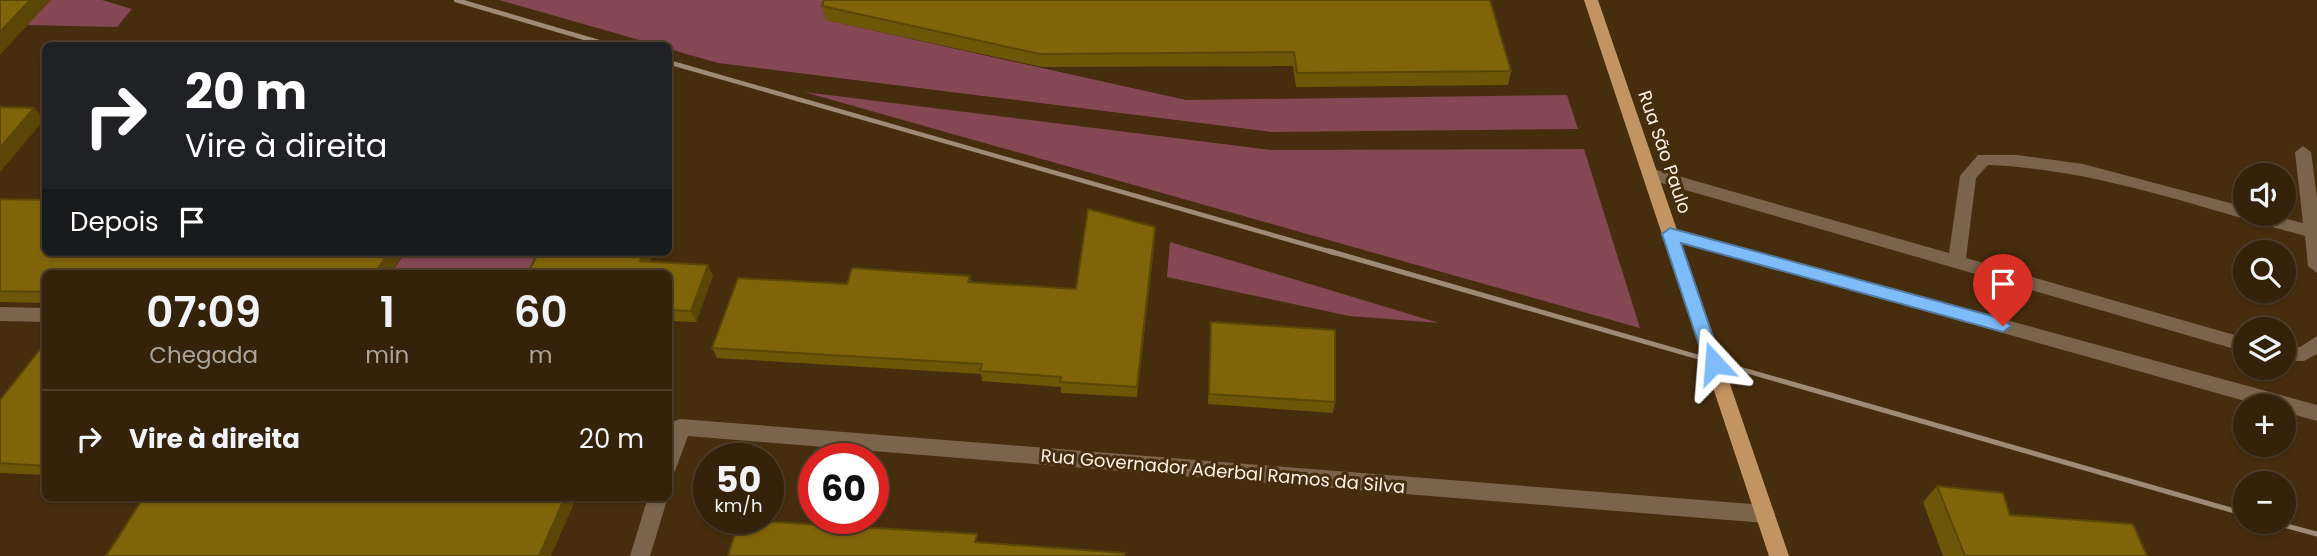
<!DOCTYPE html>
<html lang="pt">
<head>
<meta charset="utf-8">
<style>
	:root { --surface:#34220a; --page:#3f2f18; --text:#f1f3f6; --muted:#a9a49c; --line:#4e3f2b }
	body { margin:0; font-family:Poppins,sans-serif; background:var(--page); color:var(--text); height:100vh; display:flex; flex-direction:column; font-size:26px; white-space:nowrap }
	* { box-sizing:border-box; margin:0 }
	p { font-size:23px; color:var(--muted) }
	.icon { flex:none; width:38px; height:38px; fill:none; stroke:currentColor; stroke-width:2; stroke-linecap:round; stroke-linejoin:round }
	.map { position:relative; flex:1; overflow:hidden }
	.sheet { position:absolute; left:42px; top:270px; width:630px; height:231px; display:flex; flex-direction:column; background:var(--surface); border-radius:10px; box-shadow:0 2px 5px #0004,0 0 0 2px var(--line) }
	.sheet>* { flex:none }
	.guide { position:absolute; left:42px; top:42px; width:630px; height:214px; border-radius:10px; box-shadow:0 2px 5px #0004,0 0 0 2px var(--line); background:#202124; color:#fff; overflow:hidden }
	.fabs { position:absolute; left:2233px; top:163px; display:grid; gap:14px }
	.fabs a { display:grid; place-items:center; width:63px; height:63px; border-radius:50%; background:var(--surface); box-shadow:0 2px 5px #0004,0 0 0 2px var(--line); font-size:35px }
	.speed { position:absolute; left:693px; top:443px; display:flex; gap:14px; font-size:35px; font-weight:700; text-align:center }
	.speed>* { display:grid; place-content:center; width:91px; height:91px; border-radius:50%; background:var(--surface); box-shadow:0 2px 5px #0004,0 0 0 2px var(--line); line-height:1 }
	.speed small { font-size:18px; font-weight:400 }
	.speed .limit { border:10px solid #d22; background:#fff; color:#111 }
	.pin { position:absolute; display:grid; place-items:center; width:60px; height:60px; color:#fff; margin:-72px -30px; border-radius:50% 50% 50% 0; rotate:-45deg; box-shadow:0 0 7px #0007 }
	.pin .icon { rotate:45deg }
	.me { position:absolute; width:77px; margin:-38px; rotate:341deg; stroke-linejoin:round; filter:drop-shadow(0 0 5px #0008) }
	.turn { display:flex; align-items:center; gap:24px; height:147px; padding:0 28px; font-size:32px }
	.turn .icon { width:91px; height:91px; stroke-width:2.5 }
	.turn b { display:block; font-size:49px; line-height:60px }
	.then { display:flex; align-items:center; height:66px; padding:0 28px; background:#0003; gap:14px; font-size:26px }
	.eta { display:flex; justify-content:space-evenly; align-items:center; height:119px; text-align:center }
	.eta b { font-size:42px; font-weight:600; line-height:49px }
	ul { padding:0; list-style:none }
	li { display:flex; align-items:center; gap:21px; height:98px; padding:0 28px; border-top:2px solid var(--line) }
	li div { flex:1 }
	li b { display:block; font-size:26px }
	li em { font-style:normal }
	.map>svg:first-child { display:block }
</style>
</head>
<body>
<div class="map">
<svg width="2317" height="556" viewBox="0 0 2317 556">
	<rect width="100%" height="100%" fill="#462d0d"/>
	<!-- green -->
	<g fill="#844753">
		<path d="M 48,0 L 102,0 L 132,9 L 117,27 L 25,25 Z"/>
		<path d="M 499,0 L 832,0 L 826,20 L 1186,100 L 1567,95 L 1578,129 L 1272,132 L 718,63 L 669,49 L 668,46 L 657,45 Z"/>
		<path d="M 804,92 L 1271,150 L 1584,149 L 1640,328 Z"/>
		<path d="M 1170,242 L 1439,323 L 1349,316 L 1167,277 Z"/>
		<path d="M 405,252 L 537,252 L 527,273 L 392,273 Z"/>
	</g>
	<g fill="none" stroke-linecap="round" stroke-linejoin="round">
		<!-- service -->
		<g fill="#7b644c" fill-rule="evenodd">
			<path d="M 2303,146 L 2311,152 L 2317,198 L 2317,273 L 2308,266 L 2305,236 C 2200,208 2097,169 1988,165 L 1976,178 L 1966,258 L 2245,338 L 2245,352 L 1644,178 L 1642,174 L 1650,168 L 1949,253 L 1960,176 L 1978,155 L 2017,155 L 2083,164 L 2245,207 L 2245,214 L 2267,214 L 2303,223 L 2295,152 Z"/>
			<path d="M 1670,228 L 2317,405 L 2317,421 L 2284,412 L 2284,406 L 2263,406 L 1664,238 L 1662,234 L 1664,230 Z"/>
			<path d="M 0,307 L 46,308 L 46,322 L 0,321 Z"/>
			<path d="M 2317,336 L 2317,354 L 2304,361 L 2284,361 L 2284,347 L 2300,347 Z"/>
		</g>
		<!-- minor -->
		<g fill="#7b644c" fill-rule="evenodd">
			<path d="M 681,419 L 1765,505 L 1772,508 L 1775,514 L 1772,520 L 1765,523 L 688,436 L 675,471 L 668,473 L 668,435 L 674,421 Z"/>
			<path d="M 648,497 L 668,497 L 650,556 L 630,556 Z"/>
		</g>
		<!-- primary -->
		<path fill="#c29461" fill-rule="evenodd" d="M 1584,0 L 1598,0 L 1789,556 L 1769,556 Z"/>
		<!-- rail-far1 -->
		<g stroke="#9e8b75" stroke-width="4.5">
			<path d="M 456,0 L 612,46"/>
			<path d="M 668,62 L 1335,253"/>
		</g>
		<!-- rail -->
		<g stroke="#9e8b75" stroke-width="5">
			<path d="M 1329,251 L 2245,514"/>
			<path d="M 2272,522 L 2317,534"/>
		</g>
	</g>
	<!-- wall -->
	<g fill="#6e5609">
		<path d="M 822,6 L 1511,71 L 1508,85 L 1296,87 L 1293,66 L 1042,67 L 825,20 Z"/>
		<path d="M 0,199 L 404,252 L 391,273 L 46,273 L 46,303 L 0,302 Z"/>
		<path d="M 1155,238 L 1137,397 L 1061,393 L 1061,387 L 982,381 L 981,374 L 717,358 L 712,348 L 847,284 L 970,276 L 971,283 L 1076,289 Z"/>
		<path d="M 539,252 L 653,252 L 653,253 L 650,262 L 713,276 L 696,322 L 668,321 L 668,273 Z"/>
		<path d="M 1211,322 L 1335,402 L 1333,413 L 1208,404 Z"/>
		<path d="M 46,342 L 46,475 L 0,473 L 0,400 Z"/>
		<path d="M 1937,486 L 2010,515 L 2147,556 L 1943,556 L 1923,502 Z"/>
	</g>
	<!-- shaded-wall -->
	<g fill="#5a4607">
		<path d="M 30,0 L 51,0 L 0,55 L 0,32 Z"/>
		<path d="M 34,108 L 45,119 L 0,172 L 0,148 Z"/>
		<path d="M 1155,227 L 1155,238 L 1137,397 L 1137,387 Z"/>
		<path d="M 389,252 L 404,252 L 391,273 L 376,273 Z"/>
		<path d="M 644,252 L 653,252 L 653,253 L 645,273 L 640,261 Z"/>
		<path d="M 708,265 L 713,276 L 696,322 L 691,311 Z"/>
		<path d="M 565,497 L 577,497 L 551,556 L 539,556 Z"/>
	</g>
	<!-- building -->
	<g fill="#80640a" stroke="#5a4607" stroke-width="2">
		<path d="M 0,0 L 30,0 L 0,32 Z"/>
		<path d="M 824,0 L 1490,0 L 1511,71 L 1297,73 L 1294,52 L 1040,54 L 822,6 Z"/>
		<path d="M 0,107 L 34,108 L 0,148 Z"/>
		<path d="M 0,199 L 46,200 L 46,252 L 389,252 L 375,273 L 349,270 L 347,273 L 46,273 L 46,292 L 0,291 Z"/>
		<path d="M 1088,209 L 1155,227 L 1137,387 L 1060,382 L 1061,377 L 980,371 L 982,364 L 712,348 L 738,278 L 847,284 L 852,268 L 970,276 L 968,282 L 1076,289 Z"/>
		<path d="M 539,252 L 644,252 L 640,261 L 708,265 L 691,311 L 668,310 L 668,273 L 528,273 Z"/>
		<path d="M 1211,322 L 1335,330 L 1335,402 L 1209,394 Z"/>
		<path d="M 46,342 L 46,466 L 0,463 L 0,400 Z"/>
		<path d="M 1937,486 L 2003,493 L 2010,515 L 2133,524 L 2147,556 L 1965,556 Z"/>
		<path d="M 144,497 L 565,497 L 539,556 L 106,556 Z"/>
		<path d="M 739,520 L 977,534 L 975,542 L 1125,553 L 1124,556 L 728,556 Z"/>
	</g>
	<!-- route -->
	<path fill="#7ebdf9" stroke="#527ba2" stroke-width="2" d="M 1670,228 L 2003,319 L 2011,326 L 2003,332 L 1681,243 L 1722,363 L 1714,370 L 1705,363 L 1662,234 Z"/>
	<g text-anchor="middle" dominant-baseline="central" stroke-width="6" stroke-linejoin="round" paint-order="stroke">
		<!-- street labels -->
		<g font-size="18" fill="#fdf2e6" stroke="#462d0d">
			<text transform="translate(1665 152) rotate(71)">Rua São Paulo</text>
			<text transform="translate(1223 471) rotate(5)">Rua Governador Aderbal Ramos da Silva</text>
		</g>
	</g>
</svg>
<div class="fabs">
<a><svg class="icon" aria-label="sound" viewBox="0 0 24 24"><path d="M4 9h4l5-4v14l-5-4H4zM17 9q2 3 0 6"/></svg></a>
<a><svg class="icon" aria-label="search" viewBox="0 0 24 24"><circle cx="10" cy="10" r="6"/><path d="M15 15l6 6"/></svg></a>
<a><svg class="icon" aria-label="layers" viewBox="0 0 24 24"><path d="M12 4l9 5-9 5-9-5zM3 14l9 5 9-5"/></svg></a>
<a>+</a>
<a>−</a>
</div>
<div class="speed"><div>50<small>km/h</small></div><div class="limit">60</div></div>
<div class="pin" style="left:2003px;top:326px;background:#d93025"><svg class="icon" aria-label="arrive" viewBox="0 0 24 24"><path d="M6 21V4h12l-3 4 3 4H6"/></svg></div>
<svg class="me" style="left:1714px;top:363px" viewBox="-20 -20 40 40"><path d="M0-17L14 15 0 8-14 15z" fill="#7ebdf9" stroke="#fff" stroke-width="4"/></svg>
<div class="guide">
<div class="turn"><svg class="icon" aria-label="right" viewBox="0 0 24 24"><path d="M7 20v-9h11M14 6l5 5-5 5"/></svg><div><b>20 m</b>Vire à direita</div></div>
<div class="then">Depois<svg class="icon" aria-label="arrive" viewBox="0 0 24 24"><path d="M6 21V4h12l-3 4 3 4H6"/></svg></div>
</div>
<section class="sheet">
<div class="eta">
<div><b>07:09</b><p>Chegada</p></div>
<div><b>1</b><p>min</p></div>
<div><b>60</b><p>m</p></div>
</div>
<ul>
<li><svg class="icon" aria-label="right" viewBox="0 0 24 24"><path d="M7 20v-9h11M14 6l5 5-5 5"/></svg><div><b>Vire à direita</b></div><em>20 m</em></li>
</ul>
</section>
</div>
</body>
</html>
